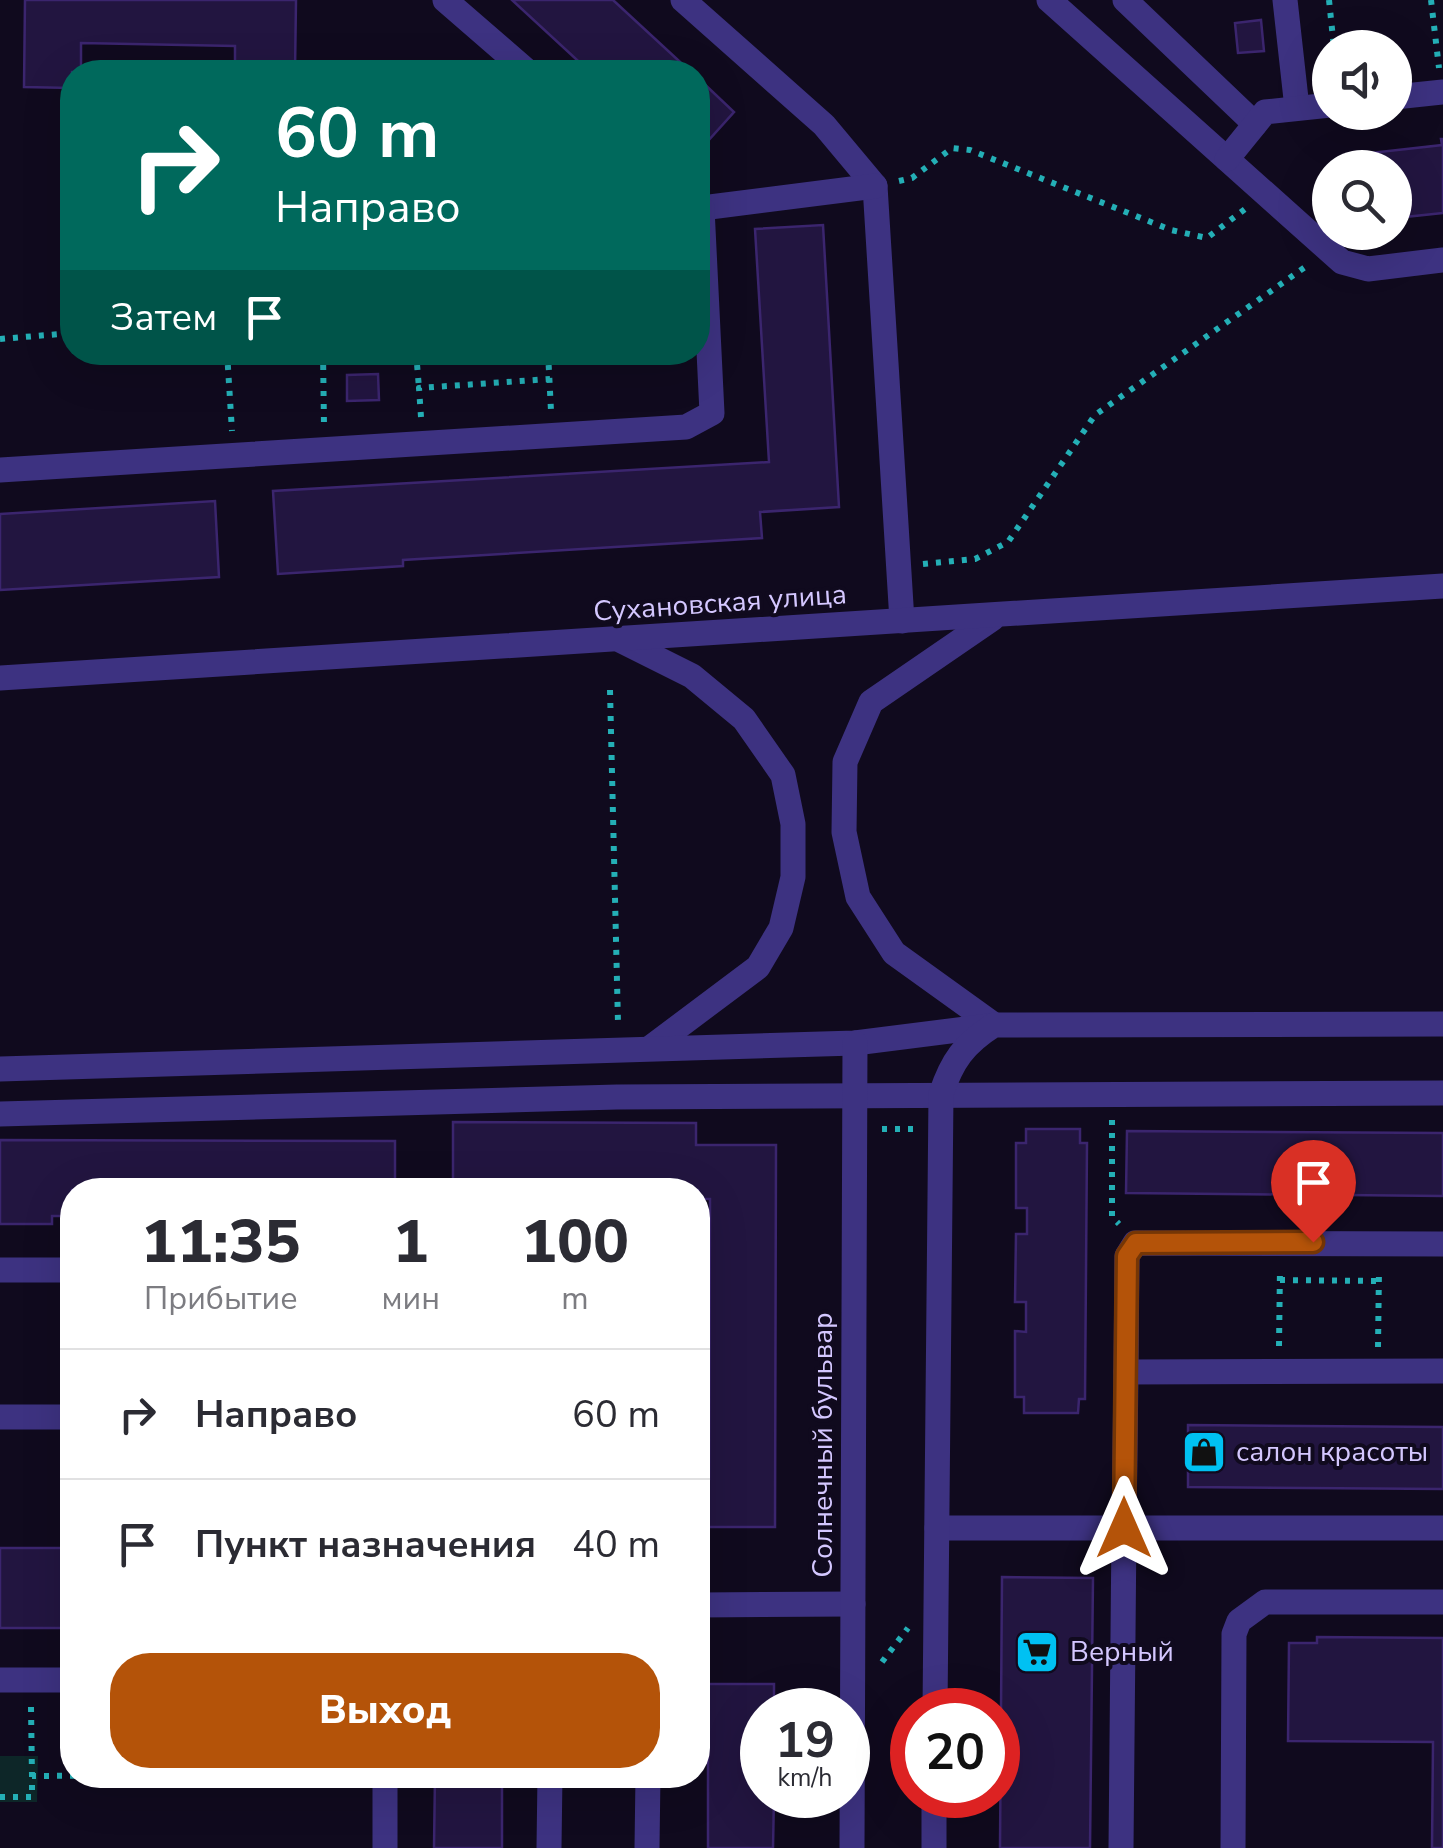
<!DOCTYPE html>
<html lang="ru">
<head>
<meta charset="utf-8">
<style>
	:root { --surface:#fff; --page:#f2f2f3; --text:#2b2b33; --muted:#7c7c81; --line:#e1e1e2; --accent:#b45309 }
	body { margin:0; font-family:"Nunito Sans",sans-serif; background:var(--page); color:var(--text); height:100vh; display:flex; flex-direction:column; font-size:38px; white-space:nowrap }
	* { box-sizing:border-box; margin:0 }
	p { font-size:32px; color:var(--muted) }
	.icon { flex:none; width:55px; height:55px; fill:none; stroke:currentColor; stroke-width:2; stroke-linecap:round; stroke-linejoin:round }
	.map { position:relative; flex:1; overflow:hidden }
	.side { position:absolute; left:60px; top:1178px; width:650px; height:610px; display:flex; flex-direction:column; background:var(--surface); border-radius:40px; box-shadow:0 10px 40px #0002 }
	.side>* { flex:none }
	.hud { position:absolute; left:60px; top:60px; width:650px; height:305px; border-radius:40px; box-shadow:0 10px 40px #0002; background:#00695c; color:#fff; overflow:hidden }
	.fabs { position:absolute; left:1312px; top:30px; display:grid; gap:20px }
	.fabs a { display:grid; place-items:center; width:100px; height:100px; border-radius:50%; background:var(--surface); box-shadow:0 10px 40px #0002; font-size:50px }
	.speed { position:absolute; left:740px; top:1688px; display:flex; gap:20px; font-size:50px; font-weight:700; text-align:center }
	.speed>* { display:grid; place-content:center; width:130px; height:130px; border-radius:50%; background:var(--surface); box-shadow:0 10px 40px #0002; line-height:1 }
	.speed small { font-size:25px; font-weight:400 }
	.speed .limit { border:15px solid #d22; background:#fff; color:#111 }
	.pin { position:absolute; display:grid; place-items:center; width:85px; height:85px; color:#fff; margin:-102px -42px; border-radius:50% 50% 50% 0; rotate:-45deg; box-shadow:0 0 10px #0007 }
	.pin .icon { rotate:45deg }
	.me { position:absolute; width:110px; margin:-55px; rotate:0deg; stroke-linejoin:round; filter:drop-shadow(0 0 8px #0008) }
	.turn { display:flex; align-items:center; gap:35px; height:210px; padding:0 50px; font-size:45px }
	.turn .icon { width:130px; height:130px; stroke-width:2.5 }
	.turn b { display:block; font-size:70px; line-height:85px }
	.then { display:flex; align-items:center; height:95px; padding:0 50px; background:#0003; gap:20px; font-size:38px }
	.eta { display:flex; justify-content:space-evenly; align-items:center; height:170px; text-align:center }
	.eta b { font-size:60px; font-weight:800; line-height:70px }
	.cta { display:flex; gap:20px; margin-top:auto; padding:20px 50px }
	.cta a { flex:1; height:115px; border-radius:40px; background:var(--accent); color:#fff; font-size:40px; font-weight:800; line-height:115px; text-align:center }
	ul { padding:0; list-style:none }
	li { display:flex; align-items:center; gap:30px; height:130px; padding:0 50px; border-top:2px solid var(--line) }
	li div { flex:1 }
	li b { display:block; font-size:38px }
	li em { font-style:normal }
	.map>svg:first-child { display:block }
</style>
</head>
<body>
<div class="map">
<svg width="1443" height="1848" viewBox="0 0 1443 1848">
	<rect width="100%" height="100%" fill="#100a1e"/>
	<!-- green -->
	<path fill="#0d2628" d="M 0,1756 L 38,1756 L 37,1802 L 0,1802 Z"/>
	<!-- building -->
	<g fill="#221540" stroke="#3b256e" stroke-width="2.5">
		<path d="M 25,0 L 296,0 L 295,72 L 235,72 L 235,46 L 81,43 L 81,72 L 72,72 L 72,88 L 24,87 Z"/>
		<path d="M 512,0 L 613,0 L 691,72 L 590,72 Z"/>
		<path d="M 1261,20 L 1264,51 L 1238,53 L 1235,23 Z"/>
		<path d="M 698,78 L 734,112 L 698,152 Z"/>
		<path d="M 1441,139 L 1443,139 L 1443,213 L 1395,218 L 1395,168 L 1344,168 L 1343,156 L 1442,145 Z"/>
		<path d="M 823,225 L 839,507 L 760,512 L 762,538 L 403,560 L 403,566 L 278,574 L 273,491 L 769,462 L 755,229 Z"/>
		<path d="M 378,374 L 379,400 L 347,401 L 347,375 Z"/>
		<path d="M 215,501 L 219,577 L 0,590 L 0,514 Z"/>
		<path d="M 453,1122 L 696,1123 L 696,1145 L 776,1145 L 775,1527 L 698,1527 L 698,1479 L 709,1479 L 710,1199 L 698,1199 L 698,1190 L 453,1190 Z"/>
		<path d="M 1026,1129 L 1080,1129 L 1080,1143 L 1087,1143 L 1085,1399 L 1079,1399 L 1078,1413 L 1024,1413 L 1024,1397 L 1015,1397 L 1015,1331 L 1026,1332 L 1026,1302 L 1015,1302 L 1016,1234 L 1027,1234 L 1027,1208 L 1016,1208 L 1016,1143 L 1026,1143 Z"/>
		<path d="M 1127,1131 L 1443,1133 L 1443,1196 L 1126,1193 Z"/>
		<path d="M 0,1140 L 395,1141 L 395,1190 L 72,1190 L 72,1216 L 52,1216 L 52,1224 L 0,1224 Z"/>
		<path d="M 1188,1425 L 1443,1427 L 1443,1489 L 1188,1487 Z"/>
		<rect x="0" y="1548" width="72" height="80"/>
		<path d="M 1002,1577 L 1093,1578 L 1090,1848 L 1000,1848 Z"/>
		<path d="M 1317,1637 L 1443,1638 L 1443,1848 L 1432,1848 L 1433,1742 L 1288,1741 L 1289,1643 L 1317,1643 Z"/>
		<path d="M 698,1684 L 774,1684 L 774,1710 L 762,1710 L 762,1795 L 774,1795 L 773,1848 L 708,1848 L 708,1729 L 698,1729 Z"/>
		<path d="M 435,1775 L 502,1775 L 502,1848 L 434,1848 Z"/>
	</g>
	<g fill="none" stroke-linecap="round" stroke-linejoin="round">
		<!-- path -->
		<g stroke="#24afb6" stroke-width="6" stroke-dasharray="5 8" stroke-linecap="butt">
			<path d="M 1329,0 L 1334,48"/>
			<path d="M 1431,0 L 1439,68"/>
			<path d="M 899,181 L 912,178 L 952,148 L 970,150 L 1171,230 L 1207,238 L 1245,209"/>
			<path d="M 0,339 L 72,333"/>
			<path d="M 227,352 L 232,431"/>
			<path d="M 323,352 L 324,426"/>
			<path d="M 416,352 L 419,388"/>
			<path d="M 548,352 L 551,411"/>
			<path d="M 421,417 L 419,388 L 550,379"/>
			<path d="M 923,564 L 975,559 L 1008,542 L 1095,415 L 1308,265"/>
			<path d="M 610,690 L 618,1023"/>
			<path d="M 1112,1120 L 1112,1217 L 1119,1224"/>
			<path d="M 882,1129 L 914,1129"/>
			<path d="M 1280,1280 L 1379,1281"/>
			<path d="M 1279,1346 L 1280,1268"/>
			<path d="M 1378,1347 L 1379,1269"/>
			<path d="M 882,1662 L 908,1628"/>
			<path d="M 31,1707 L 32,1776"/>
			<path d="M 0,1797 L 32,1797 L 32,1776 L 221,1775"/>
		</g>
		<!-- minor -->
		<g stroke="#3d3281" stroke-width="25">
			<path d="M 445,0 L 528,72"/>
			<path d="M 683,0 L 824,125 L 875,186 L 902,621"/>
			<path d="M 1049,0 L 1342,262 L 1368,269 L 1443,260"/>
			<path d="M 1125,0 L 1255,124"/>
			<path d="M 1285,0 L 1297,108"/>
			<path d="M 1395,97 L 1443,92"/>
			<path d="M 1227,159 L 1265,112 L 1330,105"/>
			<path d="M 698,205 L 702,208 L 875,186"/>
			<path d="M 0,470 L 686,427 L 712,413 L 702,208"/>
			<path d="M 992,619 L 871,702 L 845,762 L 844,832 L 858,897 L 894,953 L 994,1025"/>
			<path d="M 622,641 L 692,676 L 744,719 L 783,775 L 793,824 L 793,877 L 781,928 L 758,967 L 650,1048"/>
			<path d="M 0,678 L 1443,586"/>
			<path d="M 0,1069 L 855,1043 L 989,1026"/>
			<path d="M 0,1114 L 617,1097 L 1443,1093"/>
			<path d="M 0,1270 L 72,1270"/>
			<path d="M 1126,1372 L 1127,1256 L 1135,1243 L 1443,1244"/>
			<path d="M 0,1417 L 72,1417"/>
			<path d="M 937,1528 L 1124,1528 L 1126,1372 L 1443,1371"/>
			<path d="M 698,1605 L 853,1604"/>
			<path d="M 0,1680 L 72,1680"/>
			<path d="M 935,1710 L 941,1094 C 952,1061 964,1044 994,1025 L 1443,1024"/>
			<path d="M 385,1848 L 385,1775"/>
			<path d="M 549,1848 L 550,1775"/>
			<path d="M 647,1848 L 648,1775"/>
			<path d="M 852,1848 L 855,1043"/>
			<path d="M 934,1848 L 934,1795"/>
			<path d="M 1121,1848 L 1124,1528 L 1443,1528"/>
			<path d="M 1233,1848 L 1234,1634 L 1239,1621 L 1265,1602 L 1443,1602"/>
		</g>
	</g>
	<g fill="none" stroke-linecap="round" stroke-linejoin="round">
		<!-- route casing -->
		<g stroke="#753606" stroke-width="25">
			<path id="route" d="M 1124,1528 L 1127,1256 L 1136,1243 L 1313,1242"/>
		</g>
		<!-- route -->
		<use href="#route" stroke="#b45309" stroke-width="18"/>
	</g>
	<!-- icons -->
	<defs>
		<g id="shop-square" transform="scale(2.25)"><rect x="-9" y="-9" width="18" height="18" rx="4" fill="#00c1f2" stroke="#100a1e"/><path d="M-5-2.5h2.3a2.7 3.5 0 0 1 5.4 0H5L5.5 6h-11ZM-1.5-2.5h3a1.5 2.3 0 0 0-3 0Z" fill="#111"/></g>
		<g id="supermarket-square" transform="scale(2.25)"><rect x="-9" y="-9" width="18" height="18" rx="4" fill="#00c1f2" stroke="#100a1e"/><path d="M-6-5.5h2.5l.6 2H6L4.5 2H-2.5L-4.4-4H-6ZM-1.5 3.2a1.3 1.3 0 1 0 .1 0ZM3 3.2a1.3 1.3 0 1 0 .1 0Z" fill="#111"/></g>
	</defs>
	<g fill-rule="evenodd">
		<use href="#shop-square" x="1204" y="1452"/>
		<use href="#supermarket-square" x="1037" y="1652"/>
	</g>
	<g text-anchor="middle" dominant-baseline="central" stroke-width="8" stroke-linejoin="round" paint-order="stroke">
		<!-- street labels -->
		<g font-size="28" fill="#d4c7ff" stroke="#100a1e">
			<text transform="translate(720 603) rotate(-4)">Сухановская улица</text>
			<text transform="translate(823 1445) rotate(-90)">Солнечный бульвар</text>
		</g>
		<!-- poi labels -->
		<g font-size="28" fill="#d4c7ff" stroke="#100a1e" text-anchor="start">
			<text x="1236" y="1452">салон красоты</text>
			<text x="1070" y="1652">Верный</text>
		</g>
	</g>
</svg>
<div class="fabs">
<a><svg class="icon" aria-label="sound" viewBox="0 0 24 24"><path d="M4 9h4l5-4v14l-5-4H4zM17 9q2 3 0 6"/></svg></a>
<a><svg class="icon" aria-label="search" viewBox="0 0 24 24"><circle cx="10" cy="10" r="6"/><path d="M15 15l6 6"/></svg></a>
</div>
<div class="speed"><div>19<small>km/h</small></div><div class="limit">20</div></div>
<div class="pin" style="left:1313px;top:1242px;background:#d93025"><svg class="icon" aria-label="arrive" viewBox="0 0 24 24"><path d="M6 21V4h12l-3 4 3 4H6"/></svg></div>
<svg class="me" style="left:1124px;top:1528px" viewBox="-20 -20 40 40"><path d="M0-17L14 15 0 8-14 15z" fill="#b45309" stroke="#fff" stroke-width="4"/></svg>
<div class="hud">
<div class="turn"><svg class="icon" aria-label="right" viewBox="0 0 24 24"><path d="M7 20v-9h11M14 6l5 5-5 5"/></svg><div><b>60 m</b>Направо</div></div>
<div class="then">Затем<svg class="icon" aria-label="arrive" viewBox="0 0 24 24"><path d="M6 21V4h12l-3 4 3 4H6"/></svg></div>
</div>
<section class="side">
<div class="eta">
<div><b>11:35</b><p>Прибытие</p></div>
<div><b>1</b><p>мин</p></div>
<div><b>100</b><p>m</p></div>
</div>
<ul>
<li><svg class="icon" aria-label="right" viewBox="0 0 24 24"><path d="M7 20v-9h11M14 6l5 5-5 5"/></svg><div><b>Направо</b></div><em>60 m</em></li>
<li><svg class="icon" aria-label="arrive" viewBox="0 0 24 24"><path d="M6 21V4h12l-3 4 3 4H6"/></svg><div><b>Пункт назначения</b></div><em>40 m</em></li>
</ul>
<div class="cta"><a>Выход</a></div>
</section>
</div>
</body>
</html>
